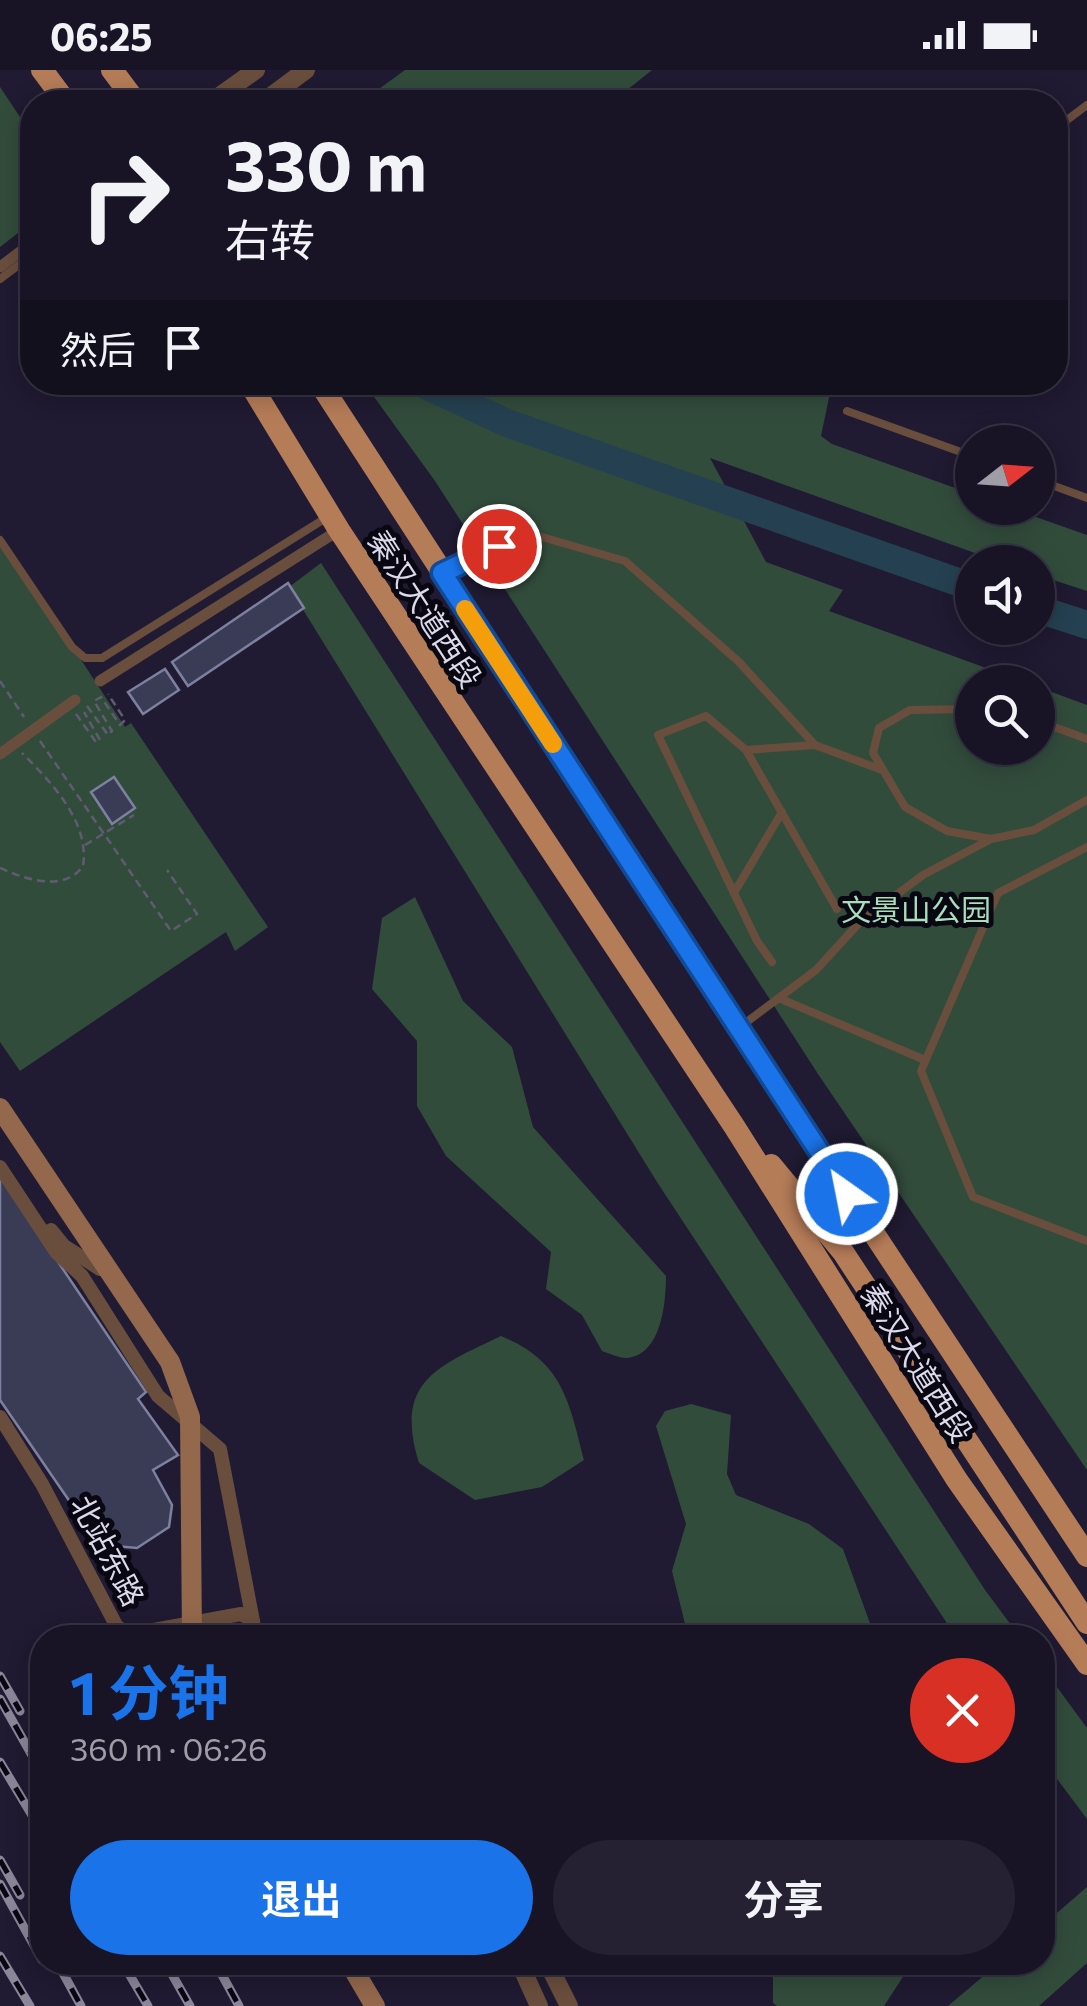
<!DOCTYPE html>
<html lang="zh">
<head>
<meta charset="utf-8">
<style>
	:root { --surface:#181426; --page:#252132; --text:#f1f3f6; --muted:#9f9ea7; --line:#363343; --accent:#1a73e8 }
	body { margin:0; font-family:Commissioner,"Noto Sans SC",sans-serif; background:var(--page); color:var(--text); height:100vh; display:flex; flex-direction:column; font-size:38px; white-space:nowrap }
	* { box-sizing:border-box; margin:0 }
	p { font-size:32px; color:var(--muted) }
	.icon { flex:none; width:55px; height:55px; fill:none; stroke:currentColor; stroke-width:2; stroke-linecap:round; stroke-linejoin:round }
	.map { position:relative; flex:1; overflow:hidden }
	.details { position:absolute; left:30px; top:1555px; width:1025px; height:350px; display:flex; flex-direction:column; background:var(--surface); border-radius:40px; box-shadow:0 5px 25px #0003,0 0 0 2px var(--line) }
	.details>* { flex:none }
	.hud { position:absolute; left:20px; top:20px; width:1048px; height:305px; border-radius:40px; box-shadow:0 5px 25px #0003,0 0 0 2px var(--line); background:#181426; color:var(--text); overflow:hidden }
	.needle { width:65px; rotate:73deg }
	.buttons { position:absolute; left:955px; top:355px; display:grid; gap:20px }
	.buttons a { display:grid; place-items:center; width:100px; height:100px; border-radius:50%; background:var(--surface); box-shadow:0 5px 25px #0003,0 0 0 2px var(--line); font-size:50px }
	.pin { position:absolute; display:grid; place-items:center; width:85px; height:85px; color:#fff; margin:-42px; border:5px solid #fff; border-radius:50%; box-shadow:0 2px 10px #0007 }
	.me { position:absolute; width:110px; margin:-55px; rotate:327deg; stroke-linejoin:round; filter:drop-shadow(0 0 8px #0008) }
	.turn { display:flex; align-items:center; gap:35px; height:210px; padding:0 40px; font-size:45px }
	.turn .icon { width:130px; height:130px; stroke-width:2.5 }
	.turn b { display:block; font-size:70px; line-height:85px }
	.then { display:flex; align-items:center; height:95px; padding:0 40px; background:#0003; gap:20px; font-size:38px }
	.round { display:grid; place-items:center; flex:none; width:105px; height:105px; border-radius:52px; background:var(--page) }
	.overview { display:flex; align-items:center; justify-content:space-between; height:170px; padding:0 40px }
	h1 { font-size:60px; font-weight:700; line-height:75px; color:var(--accent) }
	.cta { display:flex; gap:20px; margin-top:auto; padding:20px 40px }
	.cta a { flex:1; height:115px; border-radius:60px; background:var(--accent); color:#fff; font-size:40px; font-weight:700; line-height:115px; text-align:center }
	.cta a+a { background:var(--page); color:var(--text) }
	.status { display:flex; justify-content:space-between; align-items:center; height:70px; padding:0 50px; background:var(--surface); direction:ltr }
	.status svg { height:28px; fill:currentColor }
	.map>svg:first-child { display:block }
</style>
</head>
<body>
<div class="status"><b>06:25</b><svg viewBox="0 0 49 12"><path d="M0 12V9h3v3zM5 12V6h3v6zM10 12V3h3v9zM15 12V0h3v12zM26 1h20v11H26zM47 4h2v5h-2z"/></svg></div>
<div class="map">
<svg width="1087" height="1936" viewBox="0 0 1087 1936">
	<rect width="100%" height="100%" fill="#201a32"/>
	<!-- green -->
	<g fill="#324c3c">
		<path d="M 405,0 L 652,0 L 612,32 L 361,32 Z"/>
		<path d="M 0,17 L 32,65 L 32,152 L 0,177 Z"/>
		<path d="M 364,313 L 811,313 L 830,323 L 821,366 L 832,374 L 972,424 L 972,438 L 1010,438 L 1087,465 L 1087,521 L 1038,505 L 1038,492 L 1000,492 L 710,388 L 766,492 L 843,520 L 829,541 L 1025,612 L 972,612 L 972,678 L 1038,678 L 1038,617 L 1087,635 L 1087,1400 L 818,1004 L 435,411 Z"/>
		<path d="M 0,466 L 125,657 L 131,653 L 268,857 L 235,881 L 226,862 L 20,1001 L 0,972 Z"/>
		<path d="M 321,493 L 985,1520 L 1020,1567 L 956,1567 L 657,1112 L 289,517 Z"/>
		<path d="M 415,827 L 463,931 L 512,977 L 533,1057 L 666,1206 C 666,1231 662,1286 626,1288 C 619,1288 608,1283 602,1281 L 582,1245 L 546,1219 L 551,1182 L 446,1086 L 417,1036 L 417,971 L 372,919 L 382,848 Z"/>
		<path d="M 501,1266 C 562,1291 569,1330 584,1390 L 542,1417 L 475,1430 L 419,1393 C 394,1312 436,1297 501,1266 Z"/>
		<path d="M 691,1334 L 731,1345 L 727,1404 L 736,1425 L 809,1454 L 843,1479 L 875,1567 L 692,1568 L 687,1562 L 672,1501 L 686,1454 L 656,1356 L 665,1341 Z"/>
		<path d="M 1043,1598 L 1087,1658 L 1087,1749 L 1043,1690 Z"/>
		<path d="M 1087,1817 L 1087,1893 L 1039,1936 L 948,1936 L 999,1893 L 1042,1892 L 1043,1855 Z"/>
		<path d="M 773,1893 L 773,1892 L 912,1893 L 884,1936 L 777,1936 L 773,1933 Z"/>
	</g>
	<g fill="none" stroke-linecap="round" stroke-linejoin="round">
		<!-- river -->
		<g stroke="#254151" stroke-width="28">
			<path d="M 419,312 L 507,353 L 972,517"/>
			<path d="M 1038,539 L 1087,555"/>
		</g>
	</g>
	<!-- building -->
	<g fill="#3a3c55" stroke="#7d809f" stroke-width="2.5">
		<path d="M 288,513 L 304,538 L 188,616 L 172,592 Z"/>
		<path d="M 165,599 L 179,620 L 143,644 L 128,622 Z"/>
		<path d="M 114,707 L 135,738 L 112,754 L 91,722 Z"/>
		<path d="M 0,1106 L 146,1322 L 138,1329 L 178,1385 L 153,1400 L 172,1435 L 169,1457 L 137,1478 L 115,1476 L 92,1440 L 81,1448 L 0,1330 Z"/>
	</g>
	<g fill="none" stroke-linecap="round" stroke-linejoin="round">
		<!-- path -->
		<g stroke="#605b71" stroke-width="2.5" stroke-dasharray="8 5" stroke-linecap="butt">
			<path d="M 0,611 L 24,647"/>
			<path d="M 87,636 L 108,665 L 112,661 L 94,631 L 101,627 L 120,655 L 125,650 L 108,624"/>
			<path d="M 76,644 L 96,672 L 100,670 L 84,642"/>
			<path d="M 40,671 L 171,861 L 197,844 L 167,800"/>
			<path d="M 85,775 L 134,745"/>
			<path d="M 0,798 C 25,809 64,823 83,796 C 90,752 51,712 22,683"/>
		</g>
		<!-- service -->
		<g stroke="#6a4e3d" stroke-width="8">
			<path d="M 280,21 L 297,32"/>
			<path d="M 1055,59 L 1087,35"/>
			<path d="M 0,209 L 32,185"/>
			<path d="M 847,341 L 972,386"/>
			<path d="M 1038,410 L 1087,428"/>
			<path d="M 0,470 L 72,577 L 85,588 L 102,588 L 329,446"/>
			<path d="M 448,501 L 528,463 L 625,491 L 739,592 L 815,675 L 882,700"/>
			<path d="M 972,639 L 910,640 L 879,658 L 873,683 L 905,737 L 947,761 L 991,769 L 1034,760 L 1087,730"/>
			<path d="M 1038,651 L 1087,669"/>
			<path d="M 746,680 L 837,839"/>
			<path d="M 1087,777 L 998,823 L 921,1001 L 973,1127 L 1087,1171"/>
			<path d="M 734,823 L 782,742"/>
			<path d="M 772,892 L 757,871 L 658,665 L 706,646 L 746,680 L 815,675"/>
			<path d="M 781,929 L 925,990"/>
			<path d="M 740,957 L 816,900 L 860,852 L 923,805 L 991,769"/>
		</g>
		<!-- pedestrian -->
		<g stroke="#6a4e3d" stroke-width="11">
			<path d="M 0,197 L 32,173"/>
			<path d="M 100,611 L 339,460"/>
			<path d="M 0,684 L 75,630"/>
		</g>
		<!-- minor -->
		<g stroke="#6a4e3d" stroke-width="14">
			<path d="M 0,1097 L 56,1182 L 82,1206 L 158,1326 L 220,1379 L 253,1551"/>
			<path d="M 51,1160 L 64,1176 L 100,1199"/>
			<path d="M 0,1347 L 42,1414 L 117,1557 L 132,1564 L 241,1544 L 253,1551 L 255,1568"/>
		</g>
		<!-- tertiary -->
		<g stroke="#6a4e3d" stroke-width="18">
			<path d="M 211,32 L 256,0"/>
			<path d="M 263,32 L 306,0"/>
			<path d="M 519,1892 L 539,1936"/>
			<path d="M 547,1892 L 569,1936"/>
		</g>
		<!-- secondary -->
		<path stroke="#94684c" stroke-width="20" d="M 349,1892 L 375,1936"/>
		<!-- primary -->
		<g stroke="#b57c58" stroke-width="22">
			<path d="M 42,0 L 66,32"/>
			<path d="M 112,0 L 136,32"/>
			<path d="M 249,312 L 339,460 L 734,1056 L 957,1410 L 1087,1594"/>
			<path d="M 319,312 L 738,958 L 1087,1486"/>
			<path d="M 771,1095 L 843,1182 L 1087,1553"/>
		</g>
		<!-- rail casing -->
		<g stroke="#8b869a" stroke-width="9">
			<g id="rail">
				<path d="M 0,1606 L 20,1641"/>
				<path d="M 0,1629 L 42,1703"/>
				<path d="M 0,1692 L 42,1762"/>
				<path d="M 0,1790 L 20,1825"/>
				<path d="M 0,1814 L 42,1890"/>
				<path d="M 0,1886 L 30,1936"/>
				<path d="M 57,1892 L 81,1936"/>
				<path d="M 122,1892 L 148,1936"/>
				<path d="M 165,1892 L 190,1936"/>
				<path d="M 215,1892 L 239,1936"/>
			</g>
		</g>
		<!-- rail -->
		<use href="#rail" stroke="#090711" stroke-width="5" stroke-dasharray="15" stroke-linecap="butt"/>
		<!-- secondary-bridge -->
		<path stroke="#94684c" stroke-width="20" d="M 0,1038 L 170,1292 L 190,1347 L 192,1568"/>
	</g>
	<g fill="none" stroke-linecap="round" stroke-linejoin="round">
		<!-- route casing -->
		<g stroke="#114b97" stroke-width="25">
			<path id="route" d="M 499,476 L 442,503 L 847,1124"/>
		</g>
		<!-- route -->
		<use href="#route" stroke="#1a73e8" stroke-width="18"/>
		<!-- slow -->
		<path stroke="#f59e0b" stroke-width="18" d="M 465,539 L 553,674"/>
	</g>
	<g text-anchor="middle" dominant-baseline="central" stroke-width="10" stroke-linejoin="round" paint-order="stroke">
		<!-- street labels -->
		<g font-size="30" fill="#dcd9ea" stroke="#090711">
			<text transform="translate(426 538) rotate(57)">秦汉大道西段</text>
			<text transform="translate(918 1292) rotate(58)">秦汉大道西段</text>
			<text transform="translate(109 1480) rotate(62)">北站东路</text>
		</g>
		<!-- park labels -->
		<g font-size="30" fill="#a8debb" stroke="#090711">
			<text x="916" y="838">文景山公园</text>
		</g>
	</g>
</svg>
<div class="buttons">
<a><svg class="needle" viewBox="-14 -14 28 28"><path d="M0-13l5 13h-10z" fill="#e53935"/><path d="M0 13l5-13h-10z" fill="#9f9ea7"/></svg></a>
<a><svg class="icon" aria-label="sound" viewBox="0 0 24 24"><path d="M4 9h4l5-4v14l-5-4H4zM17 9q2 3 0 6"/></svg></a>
<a><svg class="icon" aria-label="search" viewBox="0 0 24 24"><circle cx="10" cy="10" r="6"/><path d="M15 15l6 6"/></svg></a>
</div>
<div class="pin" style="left:499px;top:476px;background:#d93025"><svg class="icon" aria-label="arrive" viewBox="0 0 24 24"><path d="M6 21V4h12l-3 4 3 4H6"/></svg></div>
<svg class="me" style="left:847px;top:1124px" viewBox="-20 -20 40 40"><circle r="17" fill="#1a73e8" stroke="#fff" stroke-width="3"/><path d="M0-11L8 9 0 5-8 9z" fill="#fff"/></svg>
<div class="hud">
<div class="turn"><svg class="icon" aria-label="right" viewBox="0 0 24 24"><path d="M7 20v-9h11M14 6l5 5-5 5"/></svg><div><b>330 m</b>右转</div></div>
<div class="then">然后<svg class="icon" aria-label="arrive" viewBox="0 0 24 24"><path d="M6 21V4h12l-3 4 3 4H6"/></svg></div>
</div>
<section class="details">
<div class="overview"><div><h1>1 分钟</h1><p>360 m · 06:26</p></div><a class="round" style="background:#d93025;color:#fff"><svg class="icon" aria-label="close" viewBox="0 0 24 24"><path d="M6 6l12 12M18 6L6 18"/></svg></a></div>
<div class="cta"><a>退出</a><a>分享</a></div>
</section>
</div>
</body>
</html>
